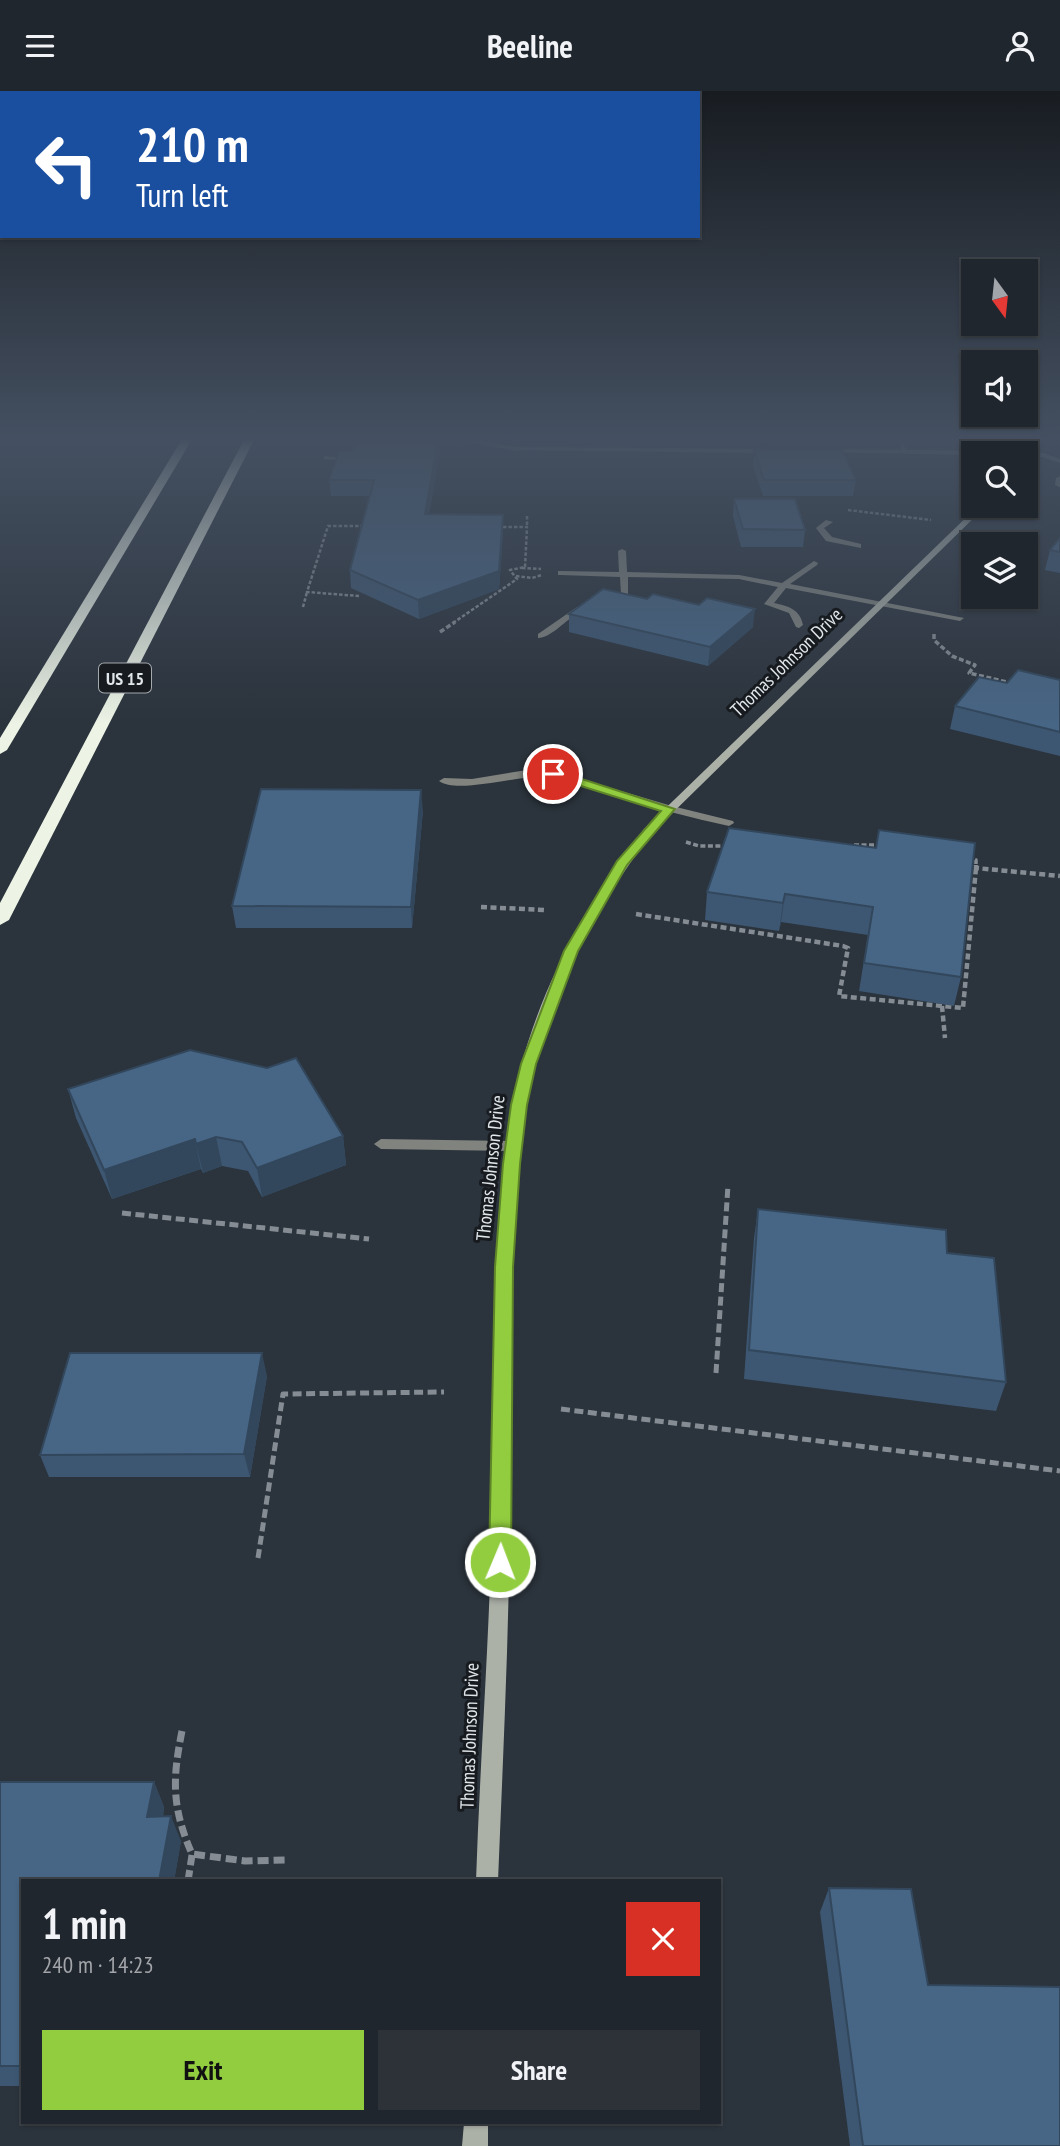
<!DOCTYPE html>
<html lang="en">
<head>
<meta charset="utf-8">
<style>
	:root { --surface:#20262d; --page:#2d3239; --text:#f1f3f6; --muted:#a2a5aa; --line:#3d4349; --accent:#92cd3f }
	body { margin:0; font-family:"PT Sans Narrow",sans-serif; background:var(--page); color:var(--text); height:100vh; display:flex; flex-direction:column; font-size:26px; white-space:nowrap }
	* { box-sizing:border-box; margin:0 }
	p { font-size:23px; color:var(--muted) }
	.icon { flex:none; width:38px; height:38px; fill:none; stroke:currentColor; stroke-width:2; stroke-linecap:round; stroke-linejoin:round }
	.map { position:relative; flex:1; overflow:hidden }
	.details { position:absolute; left:21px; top:1788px; width:700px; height:245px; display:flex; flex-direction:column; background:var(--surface); border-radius:0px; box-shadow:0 2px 5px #0004,0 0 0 2px var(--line) }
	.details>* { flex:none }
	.guide { position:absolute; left:0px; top:0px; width:700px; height:147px; box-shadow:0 2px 5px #0004,0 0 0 2px var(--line); background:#1a4fa0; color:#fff; overflow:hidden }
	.needle { width:46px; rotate:165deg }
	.controls { position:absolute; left:961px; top:168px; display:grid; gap:14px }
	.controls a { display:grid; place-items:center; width:77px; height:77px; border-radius:0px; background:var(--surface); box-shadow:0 2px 5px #0004,0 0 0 2px var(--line); font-size:35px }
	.pin { position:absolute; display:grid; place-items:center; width:60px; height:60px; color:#fff; margin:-30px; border:4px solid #fff; border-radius:50%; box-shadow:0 2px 7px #0007 }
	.me { position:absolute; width:77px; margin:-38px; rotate:1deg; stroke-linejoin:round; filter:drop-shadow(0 0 5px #0008) }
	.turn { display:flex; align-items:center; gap:24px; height:147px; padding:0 21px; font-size:32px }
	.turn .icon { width:91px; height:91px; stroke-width:2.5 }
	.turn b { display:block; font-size:49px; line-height:60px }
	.round { display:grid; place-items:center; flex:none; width:74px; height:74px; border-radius:0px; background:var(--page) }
	.overview { display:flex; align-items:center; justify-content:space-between; height:119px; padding:0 21px }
	h1 { font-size:42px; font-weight:800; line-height:52px }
	.button { display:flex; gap:14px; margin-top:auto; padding:14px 21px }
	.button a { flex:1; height:80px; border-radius:0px; background:var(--accent); color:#111; font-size:28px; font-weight:800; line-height:80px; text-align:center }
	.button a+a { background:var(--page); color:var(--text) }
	header { display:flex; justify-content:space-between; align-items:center; height:91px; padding:0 21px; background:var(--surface); font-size:32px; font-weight:800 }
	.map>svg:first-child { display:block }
</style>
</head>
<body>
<header><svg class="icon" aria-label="menu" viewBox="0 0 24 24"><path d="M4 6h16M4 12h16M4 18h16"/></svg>Beeline<svg class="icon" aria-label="person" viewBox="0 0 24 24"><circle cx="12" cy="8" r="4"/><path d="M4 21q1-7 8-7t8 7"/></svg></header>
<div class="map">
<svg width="1060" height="2055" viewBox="0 0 1060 2055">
	<rect width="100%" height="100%" fill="#2b333c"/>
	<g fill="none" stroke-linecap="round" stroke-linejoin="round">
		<!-- path-far4 -->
		<g stroke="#858c93" stroke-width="2.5" stroke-dasharray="3.5 2" stroke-linecap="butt">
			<path d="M 848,419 L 931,429"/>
			<path d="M 527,425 L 527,436"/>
			<path d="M 522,477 L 541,478"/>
			<path d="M 516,485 L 532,487 L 542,484"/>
			<path d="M 359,505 L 307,501 L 328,435 L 366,435"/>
			<path d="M 303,516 L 307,501"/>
			<path d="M 453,532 L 517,488 L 510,479 L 525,476 L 527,436 L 498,436"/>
		</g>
		<!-- path-far3 -->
		<g stroke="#858c93" stroke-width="3.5" stroke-dasharray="5 2.5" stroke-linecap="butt">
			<path d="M 440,541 L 455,531"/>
			<path d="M 934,543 L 934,549 L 952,565 L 975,574 L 969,582 L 1011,592"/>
			<path d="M 686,751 L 699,755 L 723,755"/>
			<path d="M 854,754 L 880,754"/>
			<path d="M 968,766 L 976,769 L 976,776"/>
		</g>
		<!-- path-far2 -->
		<g stroke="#858c93" stroke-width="4.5" stroke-dasharray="6 3.5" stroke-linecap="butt">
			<path d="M 976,774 L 976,777 L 1060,785"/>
			<path d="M 481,816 L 545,819"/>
			<path d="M 636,823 L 843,855 L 848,857 L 839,905 L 963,917 L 976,777"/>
			<path d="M 942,915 L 945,947"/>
		</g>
		<!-- path-far1 -->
		<g stroke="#858c93" stroke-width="5" stroke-dasharray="9 4.5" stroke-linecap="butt">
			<path d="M 122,1122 L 369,1148"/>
			<path d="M 716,1282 L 728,1094"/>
			<path d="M 561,1318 L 1060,1380"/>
			<path d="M 258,1467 L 283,1303 L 444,1301"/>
		</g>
		<!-- path -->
		<g stroke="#858c93" stroke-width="7" stroke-dasharray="11 5" stroke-linecap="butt">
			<path d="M 182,1640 C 172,1689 172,1717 192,1763 L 245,1770 L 287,1769"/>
			<path d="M 188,1790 L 192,1764"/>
		</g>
		<!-- lane -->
		<g fill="#80837e" fill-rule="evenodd">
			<path d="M 329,345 L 335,345 L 333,350 L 329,350 Z"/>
			<path d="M 458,346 L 517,356 L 520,358 L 517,360 L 456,349 Z"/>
			<path d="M 897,348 L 901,348 L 907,361 L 903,361 Z"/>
			<path d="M 1025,362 L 1044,362 L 1060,368 L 1060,372 L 1043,366 L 1026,366 Z"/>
			<path d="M 325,365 L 342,367 L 339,369 L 323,368 Z"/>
			<path d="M 1060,385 L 1060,396 L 1059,396 L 1055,394 L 1056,387 Z"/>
			<path d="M 826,429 L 833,431 L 824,437 L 832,446 L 861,453 L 861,457 L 826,450 L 816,437 Z"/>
			<path d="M 622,458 L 626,460 L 627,481 L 739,484 L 782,492 L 814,470 L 818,472 L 817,474 L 790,493 L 964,527 L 960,530 L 786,497 L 774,512 C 788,515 800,518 803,534 L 799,537 L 796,536 L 789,522 L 764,513 L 778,496 L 739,488 L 628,486 L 628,507 C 609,511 592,514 575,524 C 564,531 550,547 538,547 L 538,543 L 577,516 L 621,503 L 620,486 L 561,484 L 558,484 L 558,480 L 619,481 L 618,460 Z"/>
			<path d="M 527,679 L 553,680 L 672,715 L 733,730 L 734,732 L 729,735 C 692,727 655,717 619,706 C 593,699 566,687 540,686 C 515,685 457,703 439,690 L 444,687 L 472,688 Z"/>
			<path d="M 381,1048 L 513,1050 L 520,1055 L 513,1060 L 381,1058 L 374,1053 Z"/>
		</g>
		<!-- street -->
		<g fill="#80837e" fill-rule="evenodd">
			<path d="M 517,356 L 772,358 L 775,360 L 772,362 L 515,359 Z"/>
			<path d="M 824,358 L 994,360 L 997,362 L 973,364 L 822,361 Z"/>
		</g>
		<!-- secondary -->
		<g fill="#acb1a8" fill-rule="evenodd">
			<path d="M 986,345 L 992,345 L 998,362 L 992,362 Z"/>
			<path d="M 978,415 L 986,415 L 652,742 C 598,813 555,892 534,978 C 522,1028 518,1078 515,1129 C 509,1226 511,1324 510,1421 C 509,1544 503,1667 498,1790 L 476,1790 C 480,1667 490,1543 492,1419 C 494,1323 493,1226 500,1130 C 504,1079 507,1029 520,979 C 543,890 589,810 644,738 Z"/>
			<path d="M 464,2032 L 488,2032 L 488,2055 L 462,2055 Z"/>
		</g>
		<!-- highway -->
		<g fill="#edf4e6" fill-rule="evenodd">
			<path d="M 184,345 L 194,345 L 7,659 L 0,663 L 0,647 Z"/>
			<path d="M 246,345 L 256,345 L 9,829 L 0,834 L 0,812 Z"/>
		</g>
	</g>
	<!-- wall -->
	<g fill="#3d5772">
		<path d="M 1042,345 L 1060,345 L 1060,355 Z"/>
		<path d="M 442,348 L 440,349 L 441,357 L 429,423 L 503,441 L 499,498 L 419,528 L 351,497 L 350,479 L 370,405 L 331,405 L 329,389 Z"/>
		<path d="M 754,359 L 856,389 L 853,405 L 763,405 L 753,375 Z"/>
		<path d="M 734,408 L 805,439 L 803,456 L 741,456 L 733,425 Z"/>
		<path d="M 1060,447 L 1060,482 L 1045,479 L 1050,459 Z"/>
		<path d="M 569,523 L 753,536 L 708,575 L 569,541 Z"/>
		<path d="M 1060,589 L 1060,665 L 950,638 L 955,615 L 1007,592 Z"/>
		<path d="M 423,720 L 412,837 L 236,837 L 232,815 Z"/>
		<path d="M 876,757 L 961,886 L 954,915 L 859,900 L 868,844 L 781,831 L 779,840 L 705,829 L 707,801 Z"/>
		<path d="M 68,998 L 343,1045 L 346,1074 L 262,1106 L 248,1080 L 222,1075 L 203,1082 L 201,1078 L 112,1108 L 76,1027 Z"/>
		<path d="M 758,1118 L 947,1162 L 1006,1291 L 996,1320 L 744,1288 L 754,1147 Z"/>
		<path d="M 267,1285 L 250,1386 L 49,1386 L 40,1364 Z"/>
		<path d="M 0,1691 L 154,1691 L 164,1716 L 163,1726 L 181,1750 L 174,1790 L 23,1790 L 23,1995 L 0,1995 Z"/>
		<path d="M 829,1797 L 928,1894 L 1060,2055 L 850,2055 L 820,1821 Z"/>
	</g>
	<!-- shaded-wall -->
	<g fill="#32475c">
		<path d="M 431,345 L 443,345 L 442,348 L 440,349 L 441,357 L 426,440 L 425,423 Z"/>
		<path d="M 503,424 L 503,441 L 499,498 L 419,528 L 418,509 Z"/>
		<path d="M 755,518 L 753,536 L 708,575 L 710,556 Z"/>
		<path d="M 421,699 L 423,720 L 412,837 L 411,816 Z"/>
		<path d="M 785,803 L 781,831 L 779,840 L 783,812 Z"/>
		<path d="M 343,1045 L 346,1074 L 262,1106 L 257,1077 Z"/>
		<path d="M 216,1046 L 222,1075 L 203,1082 L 196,1053 Z"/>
		<path d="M 195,1048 L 201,1078 L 112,1108 L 104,1079 Z"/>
		<path d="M 262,1262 L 267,1285 L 250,1386 L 244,1363 Z"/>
		<path d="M 154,1691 L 164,1716 L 158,1751 L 147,1726 Z"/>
		<path d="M 171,1725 L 181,1750 L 174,1790 L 159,1790 Z"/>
	</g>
	<!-- building -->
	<g fill="#476584" stroke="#32475c" stroke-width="2">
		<path d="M 357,345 L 439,345 L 425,423 L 503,424 L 499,480 L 418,509 L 350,479 L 374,389 L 329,389 L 339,360 L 352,360 Z"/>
		<path d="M 754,359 L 842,359 L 856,389 L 764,389 Z"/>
		<path d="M 734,408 L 795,408 L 805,439 L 743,438 Z"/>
		<path d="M 1060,447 L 1060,461 L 1050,459 Z"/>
		<path d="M 603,498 L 647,508 L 653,503 L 699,514 L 707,507 L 755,518 L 710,556 L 569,523 Z"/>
		<path d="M 1018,579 L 1060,589 L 1060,641 L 955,615 L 979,586 L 1007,592 Z"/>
		<path d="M 261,698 L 421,699 L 411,816 L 232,815 Z"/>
		<path d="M 729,737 L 876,757 L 879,739 L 975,752 L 961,886 L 864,872 L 873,816 L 785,803 L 783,812 L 707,801 Z"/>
		<path d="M 190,959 L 267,977 L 296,967 L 343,1045 L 257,1077 L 242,1051 L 216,1046 L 196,1053 L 195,1048 L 104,1079 L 68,998 Z"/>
		<path d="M 758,1118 L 946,1139 L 947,1162 L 994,1167 L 1006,1291 L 749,1259 Z"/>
		<path d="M 70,1262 L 262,1262 L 244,1363 L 40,1364 Z"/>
		<path d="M 0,1691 L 154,1691 L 147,1726 L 171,1725 L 159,1790 L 23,1790 L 23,1975 L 0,1975 Z"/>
		<path d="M 829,1797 L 911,1798 L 928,1894 L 1060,1896 L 1060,2055 L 863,2055 Z"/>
	</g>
	<!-- sky -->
	<linearGradient id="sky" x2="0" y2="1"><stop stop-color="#181c21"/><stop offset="0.55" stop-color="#445061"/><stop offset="1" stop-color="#445061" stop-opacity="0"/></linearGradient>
	<rect width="1060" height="633" fill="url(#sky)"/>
	<!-- route -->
	<path fill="#92cd3f" stroke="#5f8529" stroke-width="2" d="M 549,680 L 557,680 L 675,718 L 627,774 L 578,860 L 536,973 L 527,1014 L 520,1073 L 513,1176 L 511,1471 L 508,1478 L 500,1481 L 492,1478 L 489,1471 L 495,1176 L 503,1073 L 511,1014 L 521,973 L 564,860 L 617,770 L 661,720 L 549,685 Z"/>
	<g text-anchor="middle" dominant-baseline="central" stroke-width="6" stroke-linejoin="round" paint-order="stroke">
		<!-- shield labels -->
		<rect fill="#171b1f" stroke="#a4a9ae" stroke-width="2" x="99" y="572.5" width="52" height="29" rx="5"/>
		<g font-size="18" font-weight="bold" fill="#e0e6eb">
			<text x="125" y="587">US 15</text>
		</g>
		<!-- street labels -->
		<g font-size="19" fill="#e0e6eb" stroke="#171b1f">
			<text transform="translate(786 571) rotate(-44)">Thomas Johnson Drive</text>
			<text transform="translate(490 1077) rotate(-84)">Thomas Johnson Drive</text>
			<text transform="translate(469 1645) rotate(-88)">Thomas Johnson Drive</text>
		</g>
	</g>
</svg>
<div class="controls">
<a><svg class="needle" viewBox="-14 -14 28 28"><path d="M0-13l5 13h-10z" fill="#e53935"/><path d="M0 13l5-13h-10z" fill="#a2a5aa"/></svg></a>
<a><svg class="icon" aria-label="sound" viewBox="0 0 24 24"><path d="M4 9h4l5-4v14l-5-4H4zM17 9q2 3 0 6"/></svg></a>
<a><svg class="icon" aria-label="search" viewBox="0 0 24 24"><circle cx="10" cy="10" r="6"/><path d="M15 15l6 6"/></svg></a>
<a><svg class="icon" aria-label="layers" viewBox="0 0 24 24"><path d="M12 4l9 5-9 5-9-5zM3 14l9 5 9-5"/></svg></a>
</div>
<div class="pin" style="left:553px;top:683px;background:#d93025"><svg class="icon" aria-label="arrive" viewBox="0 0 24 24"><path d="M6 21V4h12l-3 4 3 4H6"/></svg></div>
<svg class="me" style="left:500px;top:1471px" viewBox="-20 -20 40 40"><circle r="17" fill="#92cd3f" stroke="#fff" stroke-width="3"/><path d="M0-11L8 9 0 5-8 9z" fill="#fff"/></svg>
<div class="guide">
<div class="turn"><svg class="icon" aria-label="left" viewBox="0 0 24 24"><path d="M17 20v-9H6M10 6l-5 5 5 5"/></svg><div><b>210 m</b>Turn left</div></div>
</div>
<section class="details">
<div class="overview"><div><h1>1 min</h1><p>240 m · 14:23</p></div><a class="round" style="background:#d93025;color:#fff"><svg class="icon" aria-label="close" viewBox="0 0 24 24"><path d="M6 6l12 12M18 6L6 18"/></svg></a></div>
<div class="button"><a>Exit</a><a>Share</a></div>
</section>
</div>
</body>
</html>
